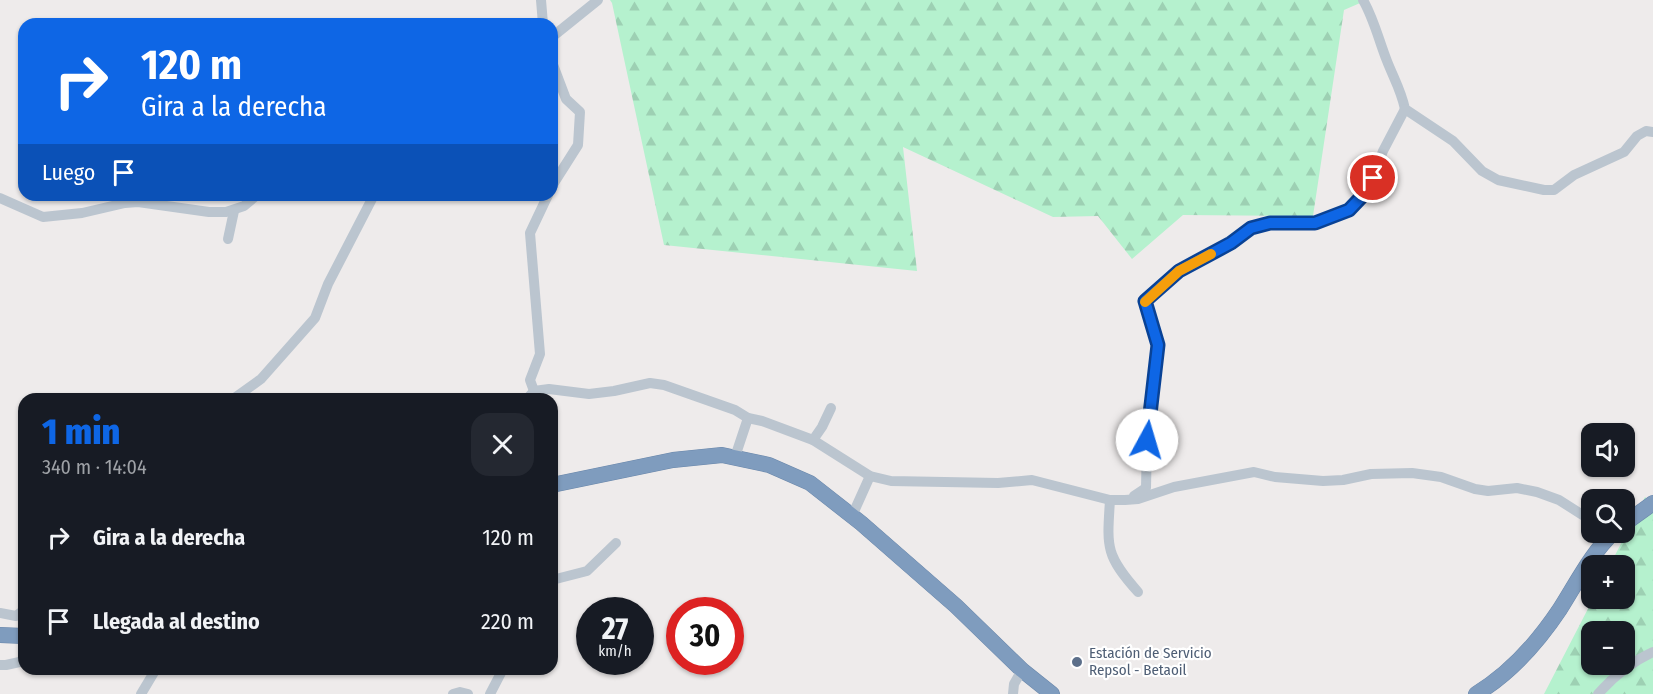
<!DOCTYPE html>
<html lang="es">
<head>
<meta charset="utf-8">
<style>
	:root { --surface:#171b24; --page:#242831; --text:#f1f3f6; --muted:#9ea1a6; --accent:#0e66e5 }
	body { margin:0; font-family:"Fira Sans Condensed",sans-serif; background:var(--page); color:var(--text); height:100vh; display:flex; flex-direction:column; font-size:22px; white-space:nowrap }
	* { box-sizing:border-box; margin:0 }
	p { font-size:20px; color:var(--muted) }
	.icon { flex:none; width:33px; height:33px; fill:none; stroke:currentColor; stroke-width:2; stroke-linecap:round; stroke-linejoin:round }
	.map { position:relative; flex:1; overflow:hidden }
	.drawer { position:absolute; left:18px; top:393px; width:540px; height:282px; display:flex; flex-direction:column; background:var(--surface); border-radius:18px; box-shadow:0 2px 4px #0004 }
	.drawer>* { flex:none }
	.hud { position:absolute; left:18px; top:18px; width:540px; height:183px; border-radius:18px; box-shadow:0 2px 4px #0004; background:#0e66e5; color:#fff; overflow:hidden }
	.tools { position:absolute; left:1581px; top:423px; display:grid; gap:12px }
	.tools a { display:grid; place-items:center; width:54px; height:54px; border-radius:12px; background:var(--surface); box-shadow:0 2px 4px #0004; font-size:30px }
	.speed { position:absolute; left:576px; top:597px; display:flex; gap:12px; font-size:30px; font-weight:700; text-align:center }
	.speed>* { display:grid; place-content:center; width:78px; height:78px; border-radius:50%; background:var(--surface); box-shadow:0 2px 4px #0004; line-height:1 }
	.speed small { font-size:15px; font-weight:400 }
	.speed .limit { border:9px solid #d22; background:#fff; color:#111 }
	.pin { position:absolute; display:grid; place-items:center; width:51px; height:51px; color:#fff; margin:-26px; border:3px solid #fff; border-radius:50%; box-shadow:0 2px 6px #0007 }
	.me { position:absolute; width:66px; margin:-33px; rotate:6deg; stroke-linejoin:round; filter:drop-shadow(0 0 4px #0008) }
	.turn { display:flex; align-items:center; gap:21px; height:126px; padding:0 24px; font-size:27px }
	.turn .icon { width:78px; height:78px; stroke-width:2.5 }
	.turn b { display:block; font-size:42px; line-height:51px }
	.then { display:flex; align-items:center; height:57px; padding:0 24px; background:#0003; gap:12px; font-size:22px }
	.round { display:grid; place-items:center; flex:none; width:63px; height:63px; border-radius:18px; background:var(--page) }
	.head { display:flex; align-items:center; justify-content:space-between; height:102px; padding:0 24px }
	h1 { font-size:36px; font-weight:800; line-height:45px; color:var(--accent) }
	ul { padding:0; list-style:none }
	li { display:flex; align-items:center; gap:18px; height:84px; padding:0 24px }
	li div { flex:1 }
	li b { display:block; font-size:22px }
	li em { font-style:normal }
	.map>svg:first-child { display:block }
</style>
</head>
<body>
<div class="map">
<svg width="1653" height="694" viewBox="0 0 1653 694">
	<defs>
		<pattern id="forest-firs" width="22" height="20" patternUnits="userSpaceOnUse" patternTransform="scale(1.5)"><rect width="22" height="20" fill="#b5f1ce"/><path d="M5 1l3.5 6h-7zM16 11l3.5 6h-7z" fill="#9dd0b3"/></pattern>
	</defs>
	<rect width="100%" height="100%" fill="#eeebeb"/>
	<!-- forest -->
	<g fill="url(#forest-firs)" fill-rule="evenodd">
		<path d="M 610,0 L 1367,0 L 1344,10 L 1313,216 L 1183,215 L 1132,259 L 1098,216 L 1053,217 L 903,147 L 917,271 L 664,245 L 612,3 Z"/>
		<path d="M 1645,497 L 1653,504 L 1653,694 L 1544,694 L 1593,599 L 1624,598 L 1624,566 L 1610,565 ZM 1592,632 L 1624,632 L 1624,664 L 1592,664 Z"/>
	</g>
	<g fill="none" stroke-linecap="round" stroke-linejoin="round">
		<!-- highway casing -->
		<g stroke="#6a87aa" stroke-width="16">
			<g id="highway">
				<path d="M 552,485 L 673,460 L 722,455 L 769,465 L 810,483 L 861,523 L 956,606 L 1022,670 L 1052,694"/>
				<path d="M 1624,524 L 1653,503"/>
				<path d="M 0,635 L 24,636"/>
				<path d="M 1476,694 C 1511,673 1538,642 1560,609 C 1576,584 1592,552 1614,532"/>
			</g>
		</g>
		<!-- minor -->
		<g stroke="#bbc5cf" stroke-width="10">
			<path d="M 541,0 L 543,24"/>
			<path d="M 1363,0 C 1374,19 1379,41 1387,61 C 1394,79 1401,90 1405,109 L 1453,141 L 1482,171 L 1498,180 L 1544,190 L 1554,190 L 1574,175 L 1624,152 L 1637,136 L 1646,131 L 1653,132"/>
			<path d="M 552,37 L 598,0"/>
			<path d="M 552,62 L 566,99 L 580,112 L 578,145 L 552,186"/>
			<path d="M 0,198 L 43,217 L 82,213 L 125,203 L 138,202 L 209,212 L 226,212 L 244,206 L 257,195"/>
			<path d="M 228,239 L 234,211"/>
			<path d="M 534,391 L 530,380 L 540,354 L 530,233 L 548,195"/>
			<path d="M 233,399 L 261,379 L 315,318 L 328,284 L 374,195"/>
			<path d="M 527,399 L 534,391 L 549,389 L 589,394 L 614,391 L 650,383 L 664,385 L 735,410 L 748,418 L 762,421 L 813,440 L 870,476 L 891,481 L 998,483 L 1032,480 L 1110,500 L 1125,500 L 1138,499 L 1174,487 L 1254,472 L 1275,477 L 1323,481 L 1343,480 L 1371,474 L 1412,473 L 1441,477 L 1475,489 L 1488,491 L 1517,488 L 1537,492 L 1559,500 L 1592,521"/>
			<path d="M 813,440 L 822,427 L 831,408"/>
			<path d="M 735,457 L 748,418"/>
			<path d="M 1134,496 L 1146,488 L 1147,440 L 1158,345 L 1145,301 L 1179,271 L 1231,243 L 1251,228 L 1270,223 L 1315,223 L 1349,210 L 1368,190 L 1383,151 L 1405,109"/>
			<path d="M 1110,500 C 1107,547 1105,555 1138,592"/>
			<path d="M 852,516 L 870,476"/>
			<path d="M 552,580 L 587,571 L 616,543"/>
			<path d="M 0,613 L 16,616 L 24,610"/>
			<path d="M 0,665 L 6,665 L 24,661"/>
			<path d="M 141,694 L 156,669"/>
			<path d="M 453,694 L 460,692 L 468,694"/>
			<path d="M 490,694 L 503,669"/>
			<path d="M 1013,694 L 1014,684 L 1022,670"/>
			<path d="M 1598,694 C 1614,676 1631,662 1653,652"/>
		</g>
		<!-- highway -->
		<use href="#highway" stroke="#7f9cbe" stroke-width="15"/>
	</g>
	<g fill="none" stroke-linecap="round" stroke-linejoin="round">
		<!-- route casing -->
		<g stroke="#094295" stroke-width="15">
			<path id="route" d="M 1147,440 L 1158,345 L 1145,301 L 1179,271 L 1231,243 L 1251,228 L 1270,223 L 1315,223 L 1349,210 L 1368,190 L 1373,178"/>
		</g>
		<!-- route -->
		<use href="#route" stroke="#0e66e5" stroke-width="10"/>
		<!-- slow -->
		<path stroke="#f59e0b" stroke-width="10" d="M 1145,302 L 1179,271 L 1211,254"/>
	</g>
	<!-- markers -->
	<circle fill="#5c6f8a" stroke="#fff" stroke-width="2" cx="1077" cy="662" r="6"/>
	<g text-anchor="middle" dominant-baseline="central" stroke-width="4.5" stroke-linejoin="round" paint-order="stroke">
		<!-- service labels -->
		<g font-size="15" fill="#4e5e75" stroke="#fff" text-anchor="start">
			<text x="1089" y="653">Estación de Servicio<tspan x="1089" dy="17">Repsol - Betaoil</tspan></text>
		</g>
	</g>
</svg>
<div class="tools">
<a><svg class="icon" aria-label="sound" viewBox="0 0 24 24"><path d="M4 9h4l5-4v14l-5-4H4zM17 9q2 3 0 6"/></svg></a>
<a><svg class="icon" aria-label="search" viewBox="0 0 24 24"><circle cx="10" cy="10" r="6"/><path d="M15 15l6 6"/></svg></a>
<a>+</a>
<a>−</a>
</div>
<div class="speed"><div>27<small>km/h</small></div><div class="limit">30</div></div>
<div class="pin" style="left:1373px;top:178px;background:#d93025"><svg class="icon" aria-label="arrive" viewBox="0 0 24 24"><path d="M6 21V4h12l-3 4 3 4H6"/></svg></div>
<svg class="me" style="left:1147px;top:440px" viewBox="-20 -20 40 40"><circle r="19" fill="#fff"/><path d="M0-13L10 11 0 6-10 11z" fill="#0e66e5"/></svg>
<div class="hud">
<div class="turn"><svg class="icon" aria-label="right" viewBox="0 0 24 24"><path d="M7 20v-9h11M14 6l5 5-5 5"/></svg><div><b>120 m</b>Gira a la derecha</div></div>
<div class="then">Luego<svg class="icon" aria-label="arrive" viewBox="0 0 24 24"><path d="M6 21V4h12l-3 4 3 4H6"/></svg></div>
</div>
<section class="drawer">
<div class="head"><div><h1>1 min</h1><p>340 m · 14:04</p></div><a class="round"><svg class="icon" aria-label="close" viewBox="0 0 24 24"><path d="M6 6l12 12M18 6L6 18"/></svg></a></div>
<ul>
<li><svg class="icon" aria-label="right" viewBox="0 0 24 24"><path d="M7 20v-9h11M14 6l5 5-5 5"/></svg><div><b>Gira a la derecha</b></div><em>120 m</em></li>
<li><svg class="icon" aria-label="arrive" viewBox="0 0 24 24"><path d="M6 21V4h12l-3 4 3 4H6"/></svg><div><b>Llegada al destino</b></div><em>220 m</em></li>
</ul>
</section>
</div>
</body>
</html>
